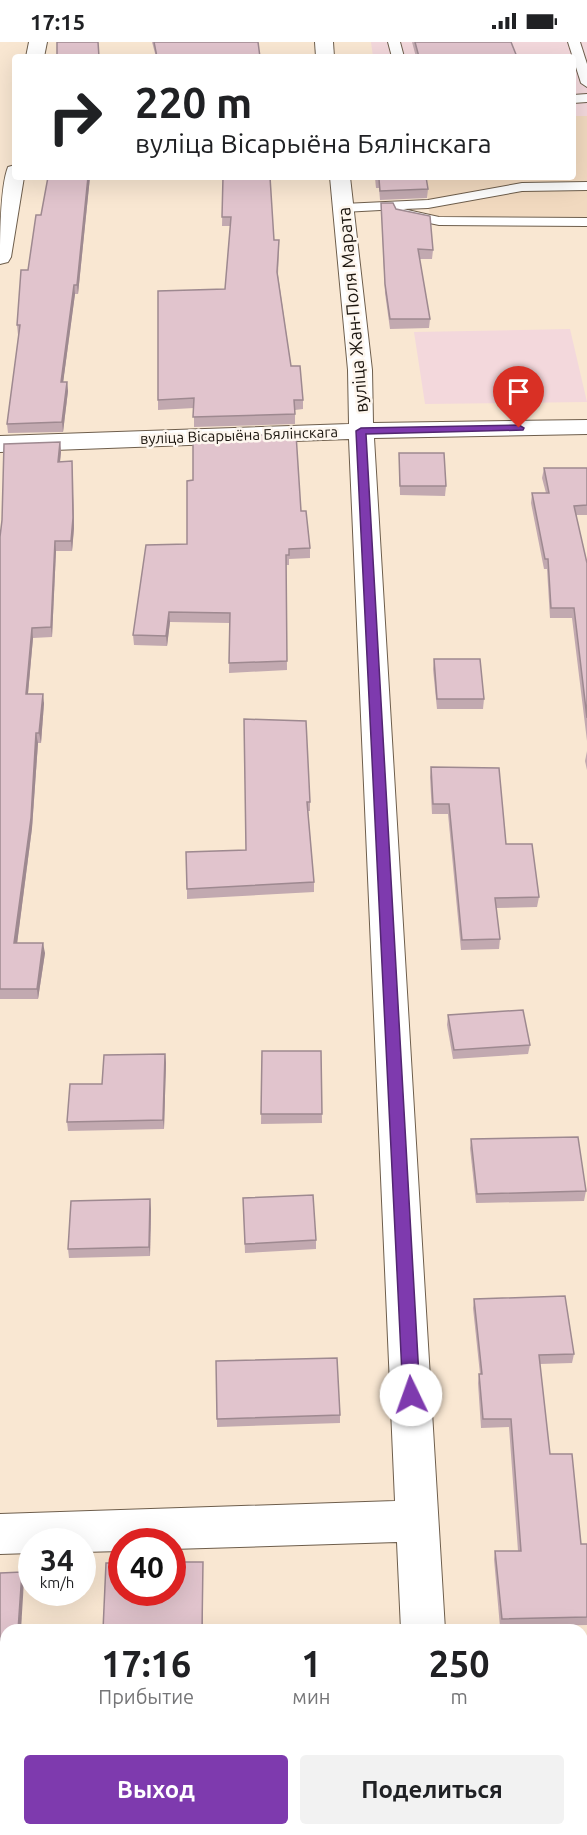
<!DOCTYPE html>
<html lang="ru">
<head>
<meta charset="utf-8">
<style>
	:root { --surface:#fff; --page:#f2f2f2; --text:#202124; --muted:#757577; --accent:#7e3aae }
	body { margin:0; font-family:Ubuntu,sans-serif; background:var(--page); color:var(--text); height:100vh; display:flex; flex-direction:column; font-size:22px; white-space:nowrap }
	* { box-sizing:border-box; margin:0 }
	p { font-size:20px; color:var(--muted) }
	.icon { flex:none; width:33px; height:33px; fill:none; stroke:currentColor; stroke-width:2; stroke-linecap:round; stroke-linejoin:round }
	.map { position:relative; flex:1; overflow:hidden }
	.sheet { position:absolute; left:0px; top:1582px; width:588px; height:212px; display:flex; flex-direction:column; background:var(--surface); border-radius:18px 18px 0 0; box-shadow:0 6px 24px #0002 }
	.sheet>* { flex:none }
	.top-card { position:absolute; left:12px; top:12px; width:564px; height:126px; border-radius:6px; box-shadow:0 6px 24px #0002; background:#fff; color:var(--text); overflow:hidden }
	.speed { position:absolute; left:18px; top:1486px; display:flex; gap:12px; font-size:30px; font-weight:700; text-align:center }
	.speed>* { display:grid; place-content:center; width:78px; height:78px; border-radius:50%; background:var(--surface); box-shadow:0 6px 24px #0002; line-height:1 }
	.speed small { font-size:15px; font-weight:400 }
	.speed .limit { border:9px solid #d22; background:#fff; color:#111 }
	.pin { position:absolute; display:grid; place-items:center; width:51px; height:51px; color:#fff; margin:-62px -26px; border-radius:50% 50% 50% 0; rotate:-45deg; box-shadow:0 0 6px #0007 }
	.pin .icon { rotate:45deg }
	.me { position:absolute; width:66px; margin:-33px; rotate:357deg; stroke-linejoin:round; filter:drop-shadow(0 0 4px #0008) }
	.turn { display:flex; align-items:center; gap:21px; height:126px; padding:0 24px; font-size:27px }
	.turn .icon { width:78px; height:78px; stroke-width:2.5 }
	.turn b { display:block; font-size:42px; line-height:51px }
	.eta { display:flex; justify-content:space-evenly; align-items:center; height:102px; text-align:center }
	.eta b { font-size:36px; font-weight:600; line-height:42px }
	.cta { display:flex; gap:12px; margin-top:auto; padding:12px 24px }
	.cta a { flex:1; height:69px; border-radius:6px; background:var(--accent); color:#fff; font-size:24px; font-weight:600; line-height:69px; text-align:center }
	.cta a+a { background:var(--page); color:var(--text) }
	.status { display:flex; justify-content:space-between; align-items:center; height:42px; padding:0 30px; background:var(--surface); direction:ltr }
	.status svg { height:16px; fill:currentColor }
	.map>svg:first-child { display:block }
</style>
</head>
<body>
<div class="status"><b>17:15</b><svg viewBox="0 0 49 12"><path d="M0 12V9h3v3zM5 12V6h3v6zM10 12V3h3v9zM15 12V0h3v12zM26 1h20v11H26zM47 4h2v5h-2z"/></svg></div>
<div class="map">
<svg width="587" height="1793" viewBox="0 0 587 1793">
	<rect width="100%" height="100%" fill="#f9e7d2"/>
	<!-- commercial -->
	<g fill="#f3d8dc">
		<path d="M 371,0 L 587,0 L 587,74 L 573,74 L 573,15 L 373,15 Z"/>
		<path d="M 570,287 L 587,360 L 425,362 L 414,290 Z"/>
	</g>
	<!-- built -->
	<path fill="#f1d9bf" d="M 573,74 L 587,74 L 587,175 L 430,174 L 426,145 L 376,146 L 375,135 L 573,135 Z"/>
	<g fill="none" stroke-linecap="round" stroke-linejoin="round">
		<!-- lane casing -->
		<g stroke="#6e5e4c" stroke-width="2">
			<g id="lane">
				<path d="M 388,0 L 400,0 L 404,15 L 392,15 Z"/>
				<path d="M 568,0 L 580,0 L 587,22 L 587,45 L 581,41 Z"/>
				<path d="M 587,52 L 587,60 L 573,61 L 573,53 Z"/>
				<path d="M 587,140 L 587,148 L 522,149 L 428,166 L 403,167 L 439,175 L 587,176 L 587,184 L 439,183 L 396,174 L 394,171 L 399,167 L 343,170 L 336,166 L 343,162 L 428,158 L 522,141 Z"/>
			</g>
		</g>
		<!-- street casing -->
		<g stroke="#6e5e4c" stroke-width="2">
			<g id="street">
				<path d="M 29,0 L 47,0 L 44,15 L 26,15 Z"/>
				<path d="M 15,123 L 15,135 L 24,135 L 11,215 L 8,220 L 0,222 C 0,197 0,145 8,125 Z"/>
			</g>
		</g>
		<!-- secondary casing -->
		<g stroke="#6e5e4c" stroke-width="2">
			<g id="secondary">
				<path d="M 315,0 L 333,0 L 334,15 L 316,15 Z"/>
				<path d="M 330,135 L 350,135 L 372,328 L 373,381 L 587,378 L 587,392 L 374,396 L 445,1588 L 401,1588 L 397,1500 L 172,1507 L 172,1500 L 122,1500 L 122,1509 L 82,1510 L 82,1500 L 32,1500 L 32,1511 L 0,1512 L 0,1472 L 395,1459 L 349,397 L 0,410 L 0,394 L 349,382 L 348,328 Z"/>
				<rect x="411" y="1788" width="48" height="5"/>
			</g>
		</g>
		<!-- lane -->
		<use href="#lane" fill="#fff" fill-rule="evenodd"/>
		<!-- street -->
		<use href="#street" fill="#fff" fill-rule="evenodd"/>
		<!-- secondary -->
		<use href="#secondary" fill="#fff" fill-rule="evenodd"/>
	</g>
	<!-- wall -->
	<g fill="#c2a9b0">
		<path d="M 152,0 L 258,0 L 260,15 L 156,15 Z"/>
		<path d="M 412,0 L 511,0 L 517,15 L 416,15 Z"/>
		<path d="M 48,135 L 90,135 L 78,252 L 75,252 L 63,340 L 67,340 L 68,349 L 63,390 L 8,391 L 7,382 L 19,293 L 18,293 L 17,283 L 41,173 Z"/>
		<path d="M 223,135 L 274,198 L 279,207 L 278,233 L 291,324 L 303,358 L 303,367 L 295,368 L 295,382 L 194,385 L 194,366 L 158,368 L 158,358 L 225,247 L 231,184 L 222,184 Z"/>
		<path d="M 375,135 L 426,135 L 428,147 L 427,156 L 380,158 L 379,146 L 376,146 Z"/>
		<path d="M 381,161 L 396,167 L 433,208 L 432,217 L 419,217 L 430,277 L 429,286 L 390,287 L 385,251 Z"/>
		<path d="M 60,400 L 61,410 L 60,419 L 73,428 L 74,486 L 72,509 L 56,509 L 52,595 L 33,596 L 28,652 L 44,661 L 41,701 L 38,701 L 32,786 L 17,901 L 45,911 L 38,957 L 0,957 L 0,495 Z"/>
		<path d="M 399,411 L 446,444 L 445,454 L 400,453 Z"/>
		<path d="M 544,426 L 587,426 L 587,473 L 576,473 L 587,521 L 587,699 L 572,576 L 550,576 L 547,527 L 544,527 L 531,461 L 532,451 L 546,451 L 542,436 Z"/>
		<path d="M 301,469 L 310,506 L 310,516 L 289,517 L 289,523 L 286,523 L 287,628 L 229,631 L 230,581 L 170,580 L 167,604 L 134,603 L 133,593 L 187,502 Z"/>
		<path d="M 434,617 L 484,657 L 483,667 L 437,667 L 433,627 Z"/>
		<path d="M 244,677 L 310,760 L 310,769 L 308,769 L 314,840 L 314,850 L 187,857 L 187,847 L 246,808 Z"/>
		<path d="M 587,709 L 587,728 L 585,719 Z"/>
		<path d="M 431,725 L 506,802 L 539,855 L 537,865 L 496,866 L 500,897 L 499,907 L 461,908 L 448,772 L 432,772 L 430,735 Z"/>
		<path d="M 448,973 L 530,1003 L 528,1012 L 453,1017 L 447,983 Z"/>
		<path d="M 262,1009 L 321,1009 L 322,1081 L 261,1082 Z"/>
		<path d="M 165,1012 L 166,1021 L 164,1087 L 68,1089 L 67,1080 L 102,1042 Z"/>
		<path d="M 471,1097 L 586,1149 L 584,1159 L 476,1161 L 470,1106 Z"/>
		<path d="M 243,1156 L 316,1198 L 316,1207 L 245,1211 Z"/>
		<path d="M 151,1167 L 150,1214 L 69,1216 L 68,1207 Z"/>
		<path d="M 474,1257 L 574,1312 L 572,1321 L 540,1322 L 550,1412 L 581,1502 L 587,1502 L 587,1583 L 500,1585 L 494,1517 L 495,1509 L 518,1509 L 509,1385 L 481,1386 L 478,1341 L 479,1332 L 480,1332 L 473,1266 Z"/>
		<path d="M 340,1373 L 340,1381 L 217,1385 L 217,1377 Z"/>
		<path d="M 0,1531 L 24,1538 L 6,1588 L 6,1611 L 0,1612 Z"/>
		<path d="M 35,1788 L 129,1788 L 63,1792 L 36,1793 Z"/>
	</g>
	<!-- shaded-wall -->
	<g fill="#9e8990">
		<path d="M 88,135 L 90,135 L 78,252 L 77,243 Z"/>
		<path d="M 74,243 L 75,252 L 62,349 L 61,340 Z"/>
		<path d="M 67,340 L 68,349 L 63,390 L 62,380 Z"/>
		<path d="M 60,400 L 61,410 L 59,429 L 58,420 Z"/>
		<path d="M 72,419 L 74,486 L 72,509 L 71,499 Z"/>
		<path d="M 55,499 L 56,509 L 52,595 L 51,585 Z"/>
		<path d="M 169,570 L 170,580 L 167,604 L 166,594 Z"/>
		<path d="M 32,586 L 33,596 L 27,662 L 26,652 Z"/>
		<path d="M 43,652 L 44,661 L 41,701 L 39,691 Z"/>
		<path d="M 36,691 L 38,701 L 32,786 L 16,910 L 14,901 Z"/>
		<path d="M 43,901 L 45,911 L 38,957 L 37,947 Z"/>
		<path d="M 165,1012 L 166,1021 L 164,1087 L 163,1078 Z"/>
		<path d="M 150,1157 L 151,1167 L 150,1214 L 149,1205 Z"/>
		<path d="M 203,1520 L 203,1588 L 202,1588 Z"/>
		<path d="M 22,1530 L 24,1538 L 21,1588 L 18,1588 Z"/>
	</g>
	<!-- building -->
	<g fill="#e1c4cd" stroke="#9e8990" stroke-width="1.5">
		<path d="M 57,0 L 98,0 L 99,15 L 57,15 Z"/>
		<path d="M 154,0 L 258,0 L 260,15 L 157,15 Z"/>
		<path d="M 415,0 L 511,0 L 517,15 L 419,15 Z"/>
		<path d="M 48,135 L 88,135 L 77,243 L 74,243 L 61,340 L 67,340 L 62,380 L 7,382 L 20,283 L 17,283 L 21,228 L 28,228 L 36,173 L 41,173 Z"/>
		<path d="M 223,135 L 270,135 L 274,198 L 279,198 L 277,230 L 291,324 L 300,324 L 303,358 L 294,358 L 295,372 L 193,375 L 194,356 L 158,358 L 158,249 L 225,247 L 231,175 L 222,175 Z"/>
		<path d="M 376,135 L 426,135 L 428,147 L 380,149 L 379,137 L 376,137 Z"/>
		<path d="M 381,161 L 393,161 L 396,167 L 430,174 L 433,208 L 418,207 L 430,277 L 390,277 L 385,242 Z"/>
		<path d="M 296,392 L 301,469 L 306,469 L 310,506 L 289,507 L 289,513 L 286,513 L 287,619 L 229,621 L 230,571 L 169,570 L 166,594 L 133,593 L 146,503 L 187,502 L 187,439 L 193,438 L 193,395 Z"/>
		<path d="M 60,400 L 58,420 L 72,419 L 73,476 L 71,499 L 55,499 L 51,585 L 32,586 L 26,652 L 43,652 L 39,691 L 36,691 L 31,776 L 14,901 L 43,901 L 37,947 L 0,947 L 0,495 L 2,478 L 4,402 Z"/>
		<path d="M 399,411 L 444,411 L 446,444 L 400,444 Z"/>
		<path d="M 544,426 L 587,426 L 587,463 L 574,464 L 587,521 L 587,676 L 574,566 L 551,566 L 548,517 L 545,517 L 532,451 L 549,451 Z"/>
		<path d="M 434,617 L 480,617 L 484,657 L 437,657 Z"/>
		<path d="M 244,677 L 306,679 L 310,760 L 307,760 L 314,840 L 187,847 L 186,810 L 246,808 Z"/>
		<path d="M 431,725 L 499,726 L 506,802 L 532,802 L 539,855 L 495,856 L 500,897 L 462,898 L 449,762 L 433,762 Z"/>
		<path d="M 523,968 L 530,1003 L 454,1008 L 448,973 Z"/>
		<path d="M 262,1009 L 321,1009 L 322,1072 L 261,1072 Z"/>
		<path d="M 165,1012 L 163,1078 L 67,1080 L 70,1042 L 102,1042 L 104,1013 Z"/>
		<path d="M 578,1095 L 586,1149 L 477,1152 L 471,1097 Z"/>
		<path d="M 313,1153 L 316,1198 L 245,1202 L 243,1156 Z"/>
		<path d="M 150,1157 L 149,1205 L 68,1207 L 71,1159 Z"/>
		<path d="M 565,1254 L 574,1312 L 539,1313 L 550,1412 L 572,1412 L 581,1502 L 587,1502 L 587,1575 L 502,1577 L 495,1509 L 521,1509 L 511,1377 L 483,1377 L 479,1332 L 482,1332 L 474,1257 Z"/>
		<path d="M 337,1316 L 340,1373 L 217,1377 L 216,1319 Z"/>
		<path d="M 172,1520 L 203,1520 L 202,1588 L 103,1588 L 106,1521 L 122,1521 L 122,1551 L 172,1551 Z"/>
		<path d="M 22,1530 L 18,1588 L 6,1588 L 6,1604 L 0,1604 L 0,1531 Z"/>
		<path d="M 582,1728 L 587,1728 L 587,1793 L 517,1793 L 517,1788 L 582,1788 Z"/>
		<path d="M 64,1788 L 127,1788 L 127,1793 L 63,1793 Z"/>
	</g>
	<!-- route -->
	<path fill="#7e3aae" stroke="#522671" stroke-width="1.5" d="M 519,383 L 524,386 L 523,388 L 366,392 L 420,1353 L 417,1358 L 411,1360 L 405,1358 L 403,1353 L 356,389 L 361,386 Z"/>
	<g text-anchor="middle" dominant-baseline="central" stroke-width="5" stroke-linejoin="round" paint-order="stroke">
		<!-- far-street labels -->
		<g font-size="15" fill="#1b150e" stroke="#fdf6ee">
			<text transform="translate(239 393) rotate(-2)">вуліца Вісарыёна Бялінскага</text>
		</g>
		<!-- street labels -->
		<g font-size="18" fill="#1b150e" stroke="#fdf6ee">
			<text transform="translate(352 268) rotate(-95)">вуліца Жан-Поля Марата</text>
		</g>
	</g>
</svg>
<div class="speed"><div>34<small>km/h</small></div><div class="limit">40</div></div>
<div class="pin" style="left:519px;top:386px;background:#d93025"><svg class="icon" aria-label="arrive" viewBox="0 0 24 24"><path d="M6 21V4h12l-3 4 3 4H6"/></svg></div>
<svg class="me" style="left:411px;top:1353px" viewBox="-20 -20 40 40"><circle r="19" fill="#fff"/><path d="M0-13L10 11 0 6-10 11z" fill="#7e3aae"/></svg>
<div class="top-card">
<div class="turn"><svg class="icon" aria-label="right" viewBox="0 0 24 24"><path d="M7 20v-9h11M14 6l5 5-5 5"/></svg><div><b>220 m</b>вуліца Вісарыёна Бялінскага</div></div>
</div>
<section class="sheet">
<div class="eta">
<div><b>17:16</b><p>Прибытие</p></div>
<div><b>1</b><p>мин</p></div>
<div><b>250</b><p>m</p></div>
</div>
<div class="cta"><a>Выход</a><a>Поделиться</a></div>
</section>
</div>
</body>
</html>
